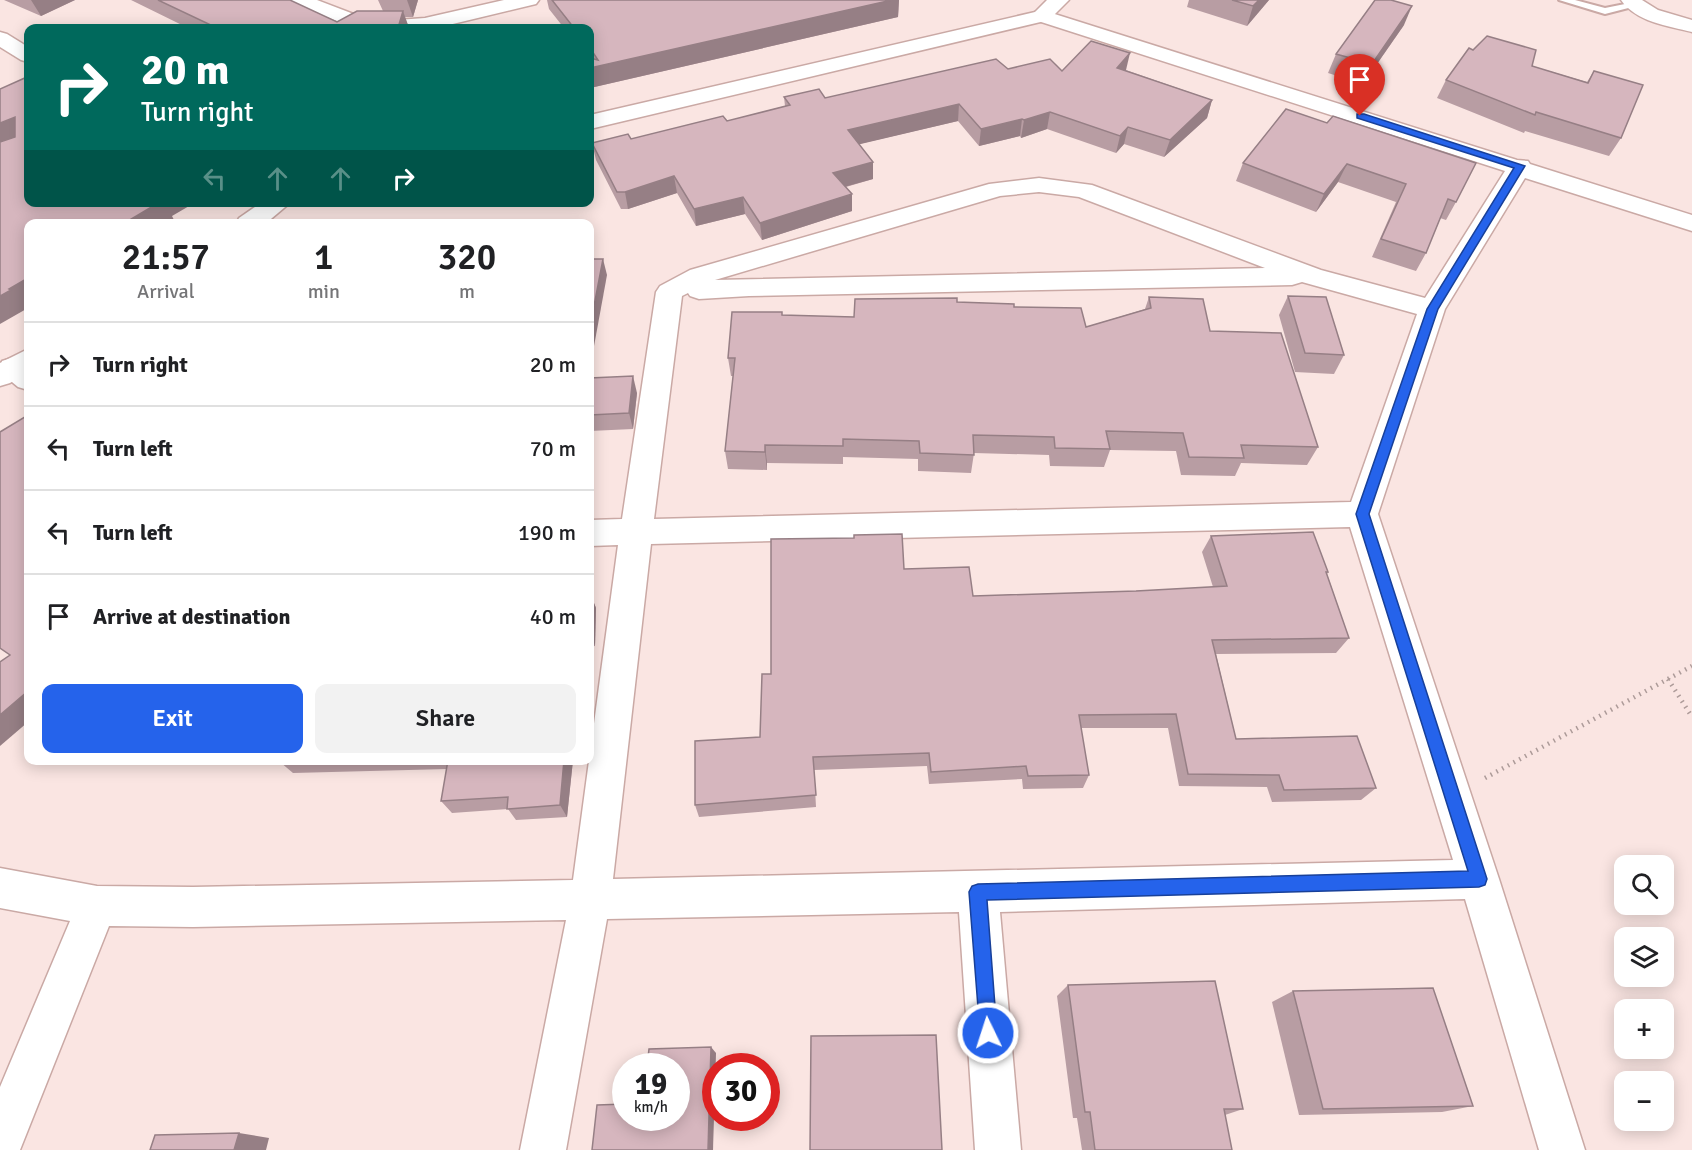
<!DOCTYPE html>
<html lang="en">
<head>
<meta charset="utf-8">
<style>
	:root { --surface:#fff; --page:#f2f2f2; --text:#202124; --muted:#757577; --line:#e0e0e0; --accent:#2563eb }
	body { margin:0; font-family:Signika,sans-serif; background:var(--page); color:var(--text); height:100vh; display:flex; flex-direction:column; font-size:22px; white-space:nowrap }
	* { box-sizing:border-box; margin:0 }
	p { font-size:20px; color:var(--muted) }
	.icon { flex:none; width:33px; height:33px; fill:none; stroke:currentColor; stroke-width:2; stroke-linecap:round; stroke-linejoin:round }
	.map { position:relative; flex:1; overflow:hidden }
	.sheet { position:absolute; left:24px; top:219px; width:570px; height:546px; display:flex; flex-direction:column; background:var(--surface); border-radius:12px; box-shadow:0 3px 15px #0003 }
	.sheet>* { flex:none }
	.guide { position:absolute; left:24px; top:24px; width:570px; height:183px; border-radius:12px; box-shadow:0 3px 15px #0003; background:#00695c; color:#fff; overflow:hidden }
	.buttons { position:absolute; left:1614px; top:855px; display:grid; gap:12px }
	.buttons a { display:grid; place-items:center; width:60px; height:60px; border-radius:12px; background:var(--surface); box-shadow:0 3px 15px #0003; font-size:30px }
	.speed { position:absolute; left:612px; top:1053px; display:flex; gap:12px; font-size:30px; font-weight:700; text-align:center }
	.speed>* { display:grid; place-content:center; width:78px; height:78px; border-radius:50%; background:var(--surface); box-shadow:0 3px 15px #0003; line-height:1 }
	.speed small { font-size:15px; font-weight:400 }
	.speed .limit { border:9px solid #d22; background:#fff; color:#111 }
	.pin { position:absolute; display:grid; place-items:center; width:51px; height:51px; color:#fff; margin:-62px -26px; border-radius:50% 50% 50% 0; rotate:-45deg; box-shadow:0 0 6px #0007 }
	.pin .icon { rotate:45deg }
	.me { position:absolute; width:66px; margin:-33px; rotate:356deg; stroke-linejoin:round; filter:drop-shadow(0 0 4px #0008) }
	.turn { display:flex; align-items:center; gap:21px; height:126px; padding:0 18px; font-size:27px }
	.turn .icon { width:78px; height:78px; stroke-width:2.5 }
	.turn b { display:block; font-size:42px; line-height:51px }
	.lanes { display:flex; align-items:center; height:57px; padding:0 18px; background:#0003; justify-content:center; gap:30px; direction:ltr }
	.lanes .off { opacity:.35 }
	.eta { display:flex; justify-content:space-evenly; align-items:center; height:102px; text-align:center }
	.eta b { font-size:36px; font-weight:600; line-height:42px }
	.action { display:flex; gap:12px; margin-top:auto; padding:12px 18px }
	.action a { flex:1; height:69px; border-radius:12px; background:var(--accent); color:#fff; font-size:24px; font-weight:600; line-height:69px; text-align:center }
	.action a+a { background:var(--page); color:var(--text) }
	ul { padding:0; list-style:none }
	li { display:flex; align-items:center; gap:18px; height:84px; padding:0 18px; border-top:2px solid var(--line) }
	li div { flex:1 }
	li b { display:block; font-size:22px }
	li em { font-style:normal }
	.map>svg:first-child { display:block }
</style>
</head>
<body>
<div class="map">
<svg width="1692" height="1150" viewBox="0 0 1692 1150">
	<rect width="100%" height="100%" fill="#fae5e2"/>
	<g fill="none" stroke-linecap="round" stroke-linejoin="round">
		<!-- service casing -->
		<g stroke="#caa9a5" stroke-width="4">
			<path id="service" d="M 1559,0 L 1575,0 L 1605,8 L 1635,2 L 1640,5 L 1605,14 Z"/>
		</g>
		<!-- minor casing -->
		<g stroke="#caa9a5" stroke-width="3">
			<g id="minor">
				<path d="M 290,0 L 317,0 L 364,18 L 383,21 L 425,18 L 504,0 L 539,0 L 536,4 L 436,28 L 355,28 L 293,4 Z"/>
				<path d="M 1621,0 L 1642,0 L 1658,10 L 1692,20 L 1692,32 C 1668,26 1636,22 1621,0 Z"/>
				<path d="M 1042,10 L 1517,160 L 1528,161 L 1530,164 L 1692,215 L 1692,231 L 1525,178 L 1445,309 L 1378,514 L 1499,879 L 1585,1150 L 1539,1150 L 1465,899 L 1000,912 L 1021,1150 L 975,1150 L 959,912 L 607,919 L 566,1150 L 520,1150 L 566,920 L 193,927 L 109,926 L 20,1150 L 0,1150 L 0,1087 L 70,921 L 0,908 L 0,868 L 97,886 L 193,887 L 573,880 L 618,545 L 590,546 L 590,520 L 622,519 L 656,292 L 660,286 L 690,270 L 989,184 L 1039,178 L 1092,185 L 1321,270 L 1425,298 L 1505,171 L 1035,20 L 1032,16 L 1035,12 ZM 1039,192 L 1079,197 L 1265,268 L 715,280 L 1000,196 ZM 1302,282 L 1417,314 L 1351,502 L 654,519 L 682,296 L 688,293 L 690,296 L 699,299 L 749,296 L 1292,285 ZM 1350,527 L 1453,860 L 613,879 L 651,544 Z"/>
				<path d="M 0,32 L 7,34 L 28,47 L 28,62 L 21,60 L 0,47 Z"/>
				<path d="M 12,358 L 28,366 L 28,390 L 18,387 L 0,372 L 2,361 Z"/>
			</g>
		</g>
		<!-- tertiary casing -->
		<g stroke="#caa9a5" stroke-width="3">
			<g id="tertiary">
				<path d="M 1047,0 L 1069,0 L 1049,20 L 590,129 L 590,115 L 1035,12 Z"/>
				<path d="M 262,202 L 291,202 L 265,224 L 236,224 L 239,218 Z"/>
				<path d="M 28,349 L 28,372 L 10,383 L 0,386 L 0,363 Z"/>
			</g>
		</g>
		<!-- path -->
		<g stroke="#ad9b99" stroke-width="4.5" stroke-dasharray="1.5 5" stroke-linecap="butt">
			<path d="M 1668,679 L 1692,717"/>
			<path d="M 1485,778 L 1692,666"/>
		</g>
		<!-- service -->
		<use href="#service" fill="#fff" fill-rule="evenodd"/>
		<!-- minor -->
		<use href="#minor" fill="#fff" fill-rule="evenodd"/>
		<!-- tertiary -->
		<use href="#tertiary" fill="#fff" fill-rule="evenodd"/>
	</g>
	<!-- wall -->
	<g fill="#b89da3">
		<path d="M 4,0 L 75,0 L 41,16 Z"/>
		<path d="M 131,0 L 290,0 L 337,22 L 383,11 L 378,0 L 418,0 L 413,17 L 405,17 L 409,28 L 188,28 Z"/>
		<path d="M 547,0 L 899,0 L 898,17 L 590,88 L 590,28 L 564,28 L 549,9 Z"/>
		<path d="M 1189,0 L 1269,0 L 1247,26 L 1187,7 Z"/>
		<path d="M 1404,25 L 1363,84 L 1328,73 L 1336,54 Z"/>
		<path d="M 1532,66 L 1587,82 L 1594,71 L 1621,138 L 1609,156 L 1525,131 L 1524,133 L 1437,98 L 1446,80 Z"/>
		<path d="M 1008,69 L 1062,71 L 1126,70 L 1212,100 L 1207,118 L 1164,157 L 1124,144 L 1116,153 L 1047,129 L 1021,138 L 1020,136 L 979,146 L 958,121 L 859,144 L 873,162 L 873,179 L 846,187 L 852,211 L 762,240 L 745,214 L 696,226 L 677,193 L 628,209 L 621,209 L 596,160 L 592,143 L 631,139 L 727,121 L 785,106 L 784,97 L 825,98 Z"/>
		<path d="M 1286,109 L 1456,202 L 1446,220 L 1440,218 L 1426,253 L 1416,271 L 1372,257 L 1396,202 L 1338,182 L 1316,212 L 1236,181 L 1243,163 Z"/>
		<path d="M 1288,296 L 1344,355 L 1334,374 L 1295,372 L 1279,315 Z"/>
		<path d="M 1149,297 L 1210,331 L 1318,447 L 1307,465 L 1241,463 L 1235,476 L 1181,475 L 1176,451 L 1110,450 L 1104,467 L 1050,466 L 1049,455 L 974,453 L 971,473 L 918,471 L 918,459 L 843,457 L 843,464 L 767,463 L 767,470 L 728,469 L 725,451 L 733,376 L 731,376 L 728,358 L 782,315 L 854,317 L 957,302 L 1014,307 L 1086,327 L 1145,309 Z"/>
		<path d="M 590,378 L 637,393 L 633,429 L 590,431 Z"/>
		<path d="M 1211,536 L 1328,572 L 1327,574 L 1349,638 L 1336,653 L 1216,654 L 1236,739 L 1376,788 L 1361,800 L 1272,802 L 1267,787 L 1179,786 L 1168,728 L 1081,728 L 1089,775 L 1083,788 L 1023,789 L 1022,779 L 929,784 L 927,766 L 814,770 L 816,807 L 699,817 L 695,805 L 760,737 L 904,569 L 973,596 L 1136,591 L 1213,587 L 1202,552 Z"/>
		<path d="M 590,593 L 596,608 L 595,646 L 590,647 Z"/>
		<path d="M 228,760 L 573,760 L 567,817 L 516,820 L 508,809 L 452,813 L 441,801 L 447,769 L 293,773 L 280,762 L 230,762 Z"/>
		<path d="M 1068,985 L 1243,1109 L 1225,1115 L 1232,1150 L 1082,1150 L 1077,1118 L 1073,1118 L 1057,996 Z"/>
		<path d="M 1293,991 L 1473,1106 L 1442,1112 L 1299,1115 L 1272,1002 Z"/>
	</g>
	<!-- shaded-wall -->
	<g fill="#967f85">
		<path d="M 31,0 L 75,0 L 41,16 Z"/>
		<path d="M 407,0 L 418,0 L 413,17 Z"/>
		<path d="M 888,0 L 899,0 L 898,17 L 590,88 L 590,68 Z"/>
		<path d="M 1259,0 L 1269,0 L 1247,26 L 1253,6 Z"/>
		<path d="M 1412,6 L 1404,25 L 1363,84 L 1372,64 Z"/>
		<path d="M 403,11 L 409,28 L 398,28 Z"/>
		<path d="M 1130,53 L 1126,70 L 1113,85 L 1117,68 Z"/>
		<path d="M 1212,100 L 1207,118 L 1164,157 L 1170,140 Z"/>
		<path d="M 959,104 L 958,121 L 848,147 L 848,130 Z"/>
		<path d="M 1050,112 L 1047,129 L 1021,138 L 1024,120 Z"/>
		<path d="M 15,117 L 28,136 L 0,148 L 0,123 Z"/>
		<path d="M 1022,119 L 1020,136 L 979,146 L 981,129 Z"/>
		<path d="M 1128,127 L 1124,144 L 1116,153 L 1120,136 Z"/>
		<path d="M 873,162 L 873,179 L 833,190 L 833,173 Z"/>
		<path d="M 1347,164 L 1338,182 L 1316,212 L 1324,194 Z"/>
		<path d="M 674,176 L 677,193 L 628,209 L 625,192 Z"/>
		<path d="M 852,194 L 852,211 L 762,240 L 760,223 Z"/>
		<path d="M 743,197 L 745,214 L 696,226 L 694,209 Z"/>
		<path d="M 160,202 L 196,202 L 172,216 L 174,220 L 169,224 L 123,224 Z"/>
		<path d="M 603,259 L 607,275 L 590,368 L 590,327 Z"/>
		<path d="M 28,278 L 28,306 L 26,307 L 28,308 L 0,324 L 0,296 L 9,289 Z"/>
		<path d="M 633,376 L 637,393 L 633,429 L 629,413 Z"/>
		<path d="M 765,445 L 767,463 L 767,470 L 765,452 Z"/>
		<path d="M 590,593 L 596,608 L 595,646 L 590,632 Z"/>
		<path d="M 28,691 L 28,722 L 0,746 L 0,715 Z"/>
		<path d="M 564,760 L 573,760 L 567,817 L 560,805 Z"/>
		<path d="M 711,1047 L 716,1053 L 713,1150 L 708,1150 Z"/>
		<path d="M 239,1133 L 269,1138 L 266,1150 L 234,1150 Z"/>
	</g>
	<!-- building -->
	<g fill="#d6b6be" stroke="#967f85" stroke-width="1.5">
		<path d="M 158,0 L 290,0 L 337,22 L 357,11 L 403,11 L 398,28 L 217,28 Z"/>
		<path d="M 552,0 L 892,0 L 590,68 L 590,58 L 598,60 L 590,48 L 590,28 L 574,28 Z"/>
		<path d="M 1232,0 L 1259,0 L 1253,6 Z"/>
		<path d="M 1375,0 L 1391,0 L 1412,6 L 1372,64 L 1336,54 Z"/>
		<path d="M 1487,36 L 1536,50 L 1532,66 L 1588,83 L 1594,71 L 1643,85 L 1621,138 L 1536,112 L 1535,115 L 1446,80 L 1469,48 L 1473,50 Z"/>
		<path d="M 1091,41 L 1130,53 L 1117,68 L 1212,100 L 1170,140 L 1128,127 L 1120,136 L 1050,112 L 1024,120 L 1022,119 L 981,129 L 959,104 L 848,130 L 873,162 L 833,173 L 852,194 L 760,223 L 743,197 L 694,209 L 674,176 L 625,192 L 617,192 L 592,143 L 628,134 L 631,139 L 723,116 L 727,121 L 790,105 L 784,97 L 819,89 L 825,98 L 996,59 L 1008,69 L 1050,59 L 1062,71 Z"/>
		<path d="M 27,77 L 28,78 L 28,202 L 160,202 L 123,224 L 28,224 L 28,278 L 9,289 L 11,290 L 0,296 L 0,142 L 15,137 L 15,117 L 0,123 L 0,89 Z"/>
		<path d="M 1286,109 L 1327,123 L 1333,116 L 1476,163 L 1456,202 L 1448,199 L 1426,253 L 1381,239 L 1406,184 L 1347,164 L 1324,194 L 1243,163 Z"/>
		<path d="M 590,259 L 603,259 L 590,327 Z"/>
		<path d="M 1288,296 L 1326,297 L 1344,355 L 1305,353 Z"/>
		<path d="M 1149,297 L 1203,299 L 1210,331 L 1281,333 L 1318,447 L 1241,445 L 1244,458 L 1189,457 L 1183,433 L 1106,431 L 1110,449 L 1055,448 L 1054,437 L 973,435 L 974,455 L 920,453 L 919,441 L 843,439 L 843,446 L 765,445 L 765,452 L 725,451 L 735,358 L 728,358 L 732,312 L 782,312 L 782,315 L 854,317 L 855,299 L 957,298 L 957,302 L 1014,304 L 1014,307 L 1081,308 L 1086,327 L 1151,308 Z"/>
		<path d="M 633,376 L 629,413 L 590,415 L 590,378 Z"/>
		<path d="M 28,415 L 28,491 L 27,492 L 28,494 L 28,691 L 0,715 L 0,662 L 10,655 L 0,648 L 0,432 Z"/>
		<path d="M 1313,532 L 1328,572 L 1326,572 L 1349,638 L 1212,640 L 1236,739 L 1357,736 L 1376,788 L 1284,790 L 1279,775 L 1188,774 L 1176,714 L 1079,715 L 1089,775 L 1028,776 L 1026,766 L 931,772 L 929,753 L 813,757 L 816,795 L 695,805 L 695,741 L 760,737 L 762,674 L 771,674 L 771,539 L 854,538 L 854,535 L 902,534 L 904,569 L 969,567 L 973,596 L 1136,591 L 1227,586 L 1211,536 Z"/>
		<path d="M 448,760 L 564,760 L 560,805 L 507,809 L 508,797 L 441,801 Z"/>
		<path d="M 1215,981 L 1243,1109 L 1224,1109 L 1232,1150 L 1095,1150 L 1090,1112 L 1085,1112 L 1068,985 Z"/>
		<path d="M 1433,988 L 1473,1106 L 1323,1109 L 1293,991 Z"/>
		<path d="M 936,1035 L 942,1150 L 810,1150 L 811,1036 Z"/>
		<path d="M 711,1047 L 708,1150 L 592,1150 L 597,1105 L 626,1104 L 626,1118 L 676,1118 L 676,1066 L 647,1066 L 649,1049 Z"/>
		<path d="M 239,1133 L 234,1150 L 150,1150 L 155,1135 Z"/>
	</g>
	<!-- route -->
	<path fill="#2563eb" stroke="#184099" stroke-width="1.5" d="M 1357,114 L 1364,114 L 1525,166 L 1438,309 L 1369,514 L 1487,879 L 1485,885 L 1479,887 L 987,900 L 997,1033 L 995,1039 L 988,1042 L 982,1039 L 980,1033 L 969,892 L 972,886 L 978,884 L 1468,871 L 1356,514 L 1427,309 L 1514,168 L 1357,118 Z"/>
</svg>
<div class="buttons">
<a><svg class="icon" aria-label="search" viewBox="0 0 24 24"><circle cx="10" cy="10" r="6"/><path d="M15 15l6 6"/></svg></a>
<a><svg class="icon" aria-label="layers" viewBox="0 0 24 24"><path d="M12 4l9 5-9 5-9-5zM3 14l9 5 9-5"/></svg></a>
<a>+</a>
<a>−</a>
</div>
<div class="speed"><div>19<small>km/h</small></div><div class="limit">30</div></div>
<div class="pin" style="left:1360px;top:116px;background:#d93025"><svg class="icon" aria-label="arrive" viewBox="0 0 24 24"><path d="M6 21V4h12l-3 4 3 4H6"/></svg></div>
<svg class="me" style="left:988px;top:1033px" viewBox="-20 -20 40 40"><circle r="17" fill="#2563eb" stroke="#fff" stroke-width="3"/><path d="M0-11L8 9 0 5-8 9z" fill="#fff"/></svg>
<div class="guide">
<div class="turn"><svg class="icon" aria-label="right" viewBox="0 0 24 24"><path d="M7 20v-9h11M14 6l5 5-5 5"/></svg><div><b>20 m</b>Turn right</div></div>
<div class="lanes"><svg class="icon off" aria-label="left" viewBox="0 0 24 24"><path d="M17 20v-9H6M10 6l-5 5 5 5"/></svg><svg class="icon off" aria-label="ahead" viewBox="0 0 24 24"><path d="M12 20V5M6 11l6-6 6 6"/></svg><svg class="icon off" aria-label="ahead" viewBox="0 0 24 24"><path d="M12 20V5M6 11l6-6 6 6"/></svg><svg class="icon" aria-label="right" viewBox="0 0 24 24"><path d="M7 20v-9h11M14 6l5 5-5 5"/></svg></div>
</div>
<section class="sheet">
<div class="eta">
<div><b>21:57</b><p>Arrival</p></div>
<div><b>1</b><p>min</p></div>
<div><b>320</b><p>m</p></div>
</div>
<ul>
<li><svg class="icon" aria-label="right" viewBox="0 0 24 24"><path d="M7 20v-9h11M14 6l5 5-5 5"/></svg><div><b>Turn right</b></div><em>20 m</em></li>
<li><svg class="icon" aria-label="left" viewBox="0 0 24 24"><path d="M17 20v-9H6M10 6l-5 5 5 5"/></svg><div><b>Turn left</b></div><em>70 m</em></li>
<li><svg class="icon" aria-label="left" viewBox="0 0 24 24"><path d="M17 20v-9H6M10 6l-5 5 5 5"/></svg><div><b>Turn left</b></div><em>190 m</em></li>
<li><svg class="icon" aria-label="arrive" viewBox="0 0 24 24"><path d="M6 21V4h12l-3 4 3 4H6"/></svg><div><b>Arrive at destination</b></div><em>40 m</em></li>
</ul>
<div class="action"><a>Exit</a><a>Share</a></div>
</section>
</div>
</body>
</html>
